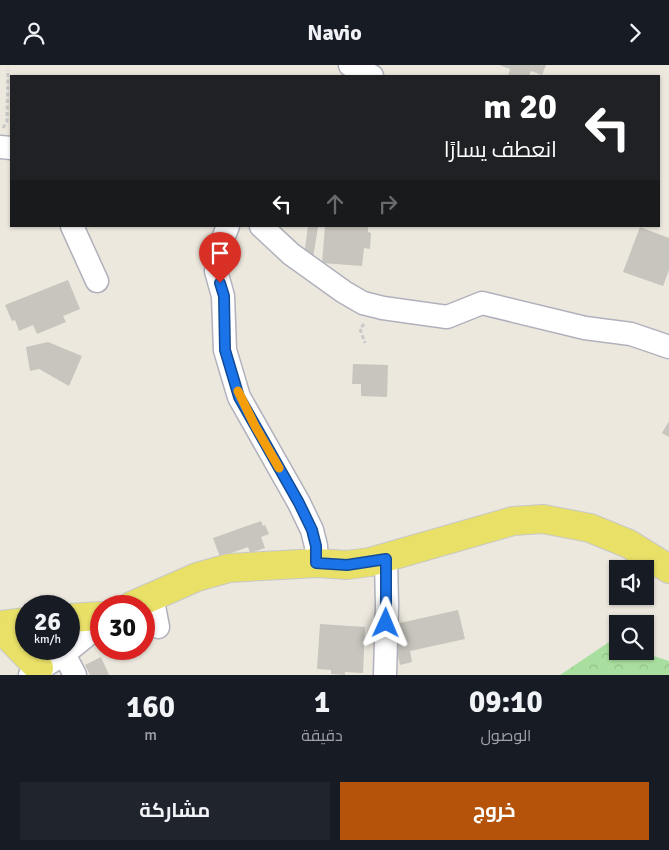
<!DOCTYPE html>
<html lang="ar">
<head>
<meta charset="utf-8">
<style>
	:root { --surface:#171b24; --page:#20242c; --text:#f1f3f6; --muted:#9ea1a6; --accent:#b45309 }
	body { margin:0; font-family:Signika,Cairo,sans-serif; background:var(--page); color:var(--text); direction:rtl; height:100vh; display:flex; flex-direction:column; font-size:19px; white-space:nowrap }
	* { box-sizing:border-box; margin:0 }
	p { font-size:16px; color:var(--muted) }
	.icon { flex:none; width:28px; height:28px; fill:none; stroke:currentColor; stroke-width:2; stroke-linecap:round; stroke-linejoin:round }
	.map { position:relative; height:610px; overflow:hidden; direction:ltr }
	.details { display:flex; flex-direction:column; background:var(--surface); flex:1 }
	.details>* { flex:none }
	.guide { position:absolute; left:10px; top:10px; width:650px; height:152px; border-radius:0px; box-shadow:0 1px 4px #0004; direction:rtl; background:#202124; color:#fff; overflow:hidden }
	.fabs { position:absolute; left:609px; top:495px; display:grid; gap:10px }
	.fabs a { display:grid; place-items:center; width:45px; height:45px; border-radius:0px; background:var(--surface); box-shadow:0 1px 4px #0004; font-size:25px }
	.speed { position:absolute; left:15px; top:530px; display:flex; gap:10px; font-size:25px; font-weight:700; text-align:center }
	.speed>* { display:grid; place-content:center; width:65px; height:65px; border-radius:50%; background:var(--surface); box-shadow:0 1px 4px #0004; line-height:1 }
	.speed small { font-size:12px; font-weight:400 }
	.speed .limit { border:8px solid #d22; background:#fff; color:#111 }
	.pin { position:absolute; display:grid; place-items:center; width:42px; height:42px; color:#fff; margin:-51px -21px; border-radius:50% 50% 50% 0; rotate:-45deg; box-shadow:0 0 5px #0007 }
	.pin .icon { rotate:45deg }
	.me { position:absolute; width:55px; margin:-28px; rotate:1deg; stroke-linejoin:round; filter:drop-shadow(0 0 4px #0008) }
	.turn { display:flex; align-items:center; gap:18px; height:105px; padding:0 20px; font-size:22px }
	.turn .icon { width:65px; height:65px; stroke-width:2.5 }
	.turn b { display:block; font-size:35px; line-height:42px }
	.lanes { display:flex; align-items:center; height:48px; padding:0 20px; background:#0003; justify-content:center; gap:25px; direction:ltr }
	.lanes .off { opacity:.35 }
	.eta { display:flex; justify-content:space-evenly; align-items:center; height:85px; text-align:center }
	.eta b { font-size:30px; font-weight:700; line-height:35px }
	.primary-button { display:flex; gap:10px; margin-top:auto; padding:10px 20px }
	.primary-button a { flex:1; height:58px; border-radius:0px; background:var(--accent); color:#fff; font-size:20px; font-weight:700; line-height:58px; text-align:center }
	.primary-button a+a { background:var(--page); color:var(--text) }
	header { display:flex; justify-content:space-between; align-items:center; height:65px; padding:0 20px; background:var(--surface); font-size:22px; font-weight:700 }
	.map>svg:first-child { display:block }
</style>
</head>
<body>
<header><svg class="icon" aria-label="forward" viewBox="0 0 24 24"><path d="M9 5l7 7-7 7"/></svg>Navio<svg class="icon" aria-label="person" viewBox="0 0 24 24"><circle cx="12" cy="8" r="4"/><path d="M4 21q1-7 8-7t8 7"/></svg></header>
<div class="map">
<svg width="669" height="610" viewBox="0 0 669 610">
	<defs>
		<pattern id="forest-crowns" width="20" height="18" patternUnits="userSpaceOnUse" patternTransform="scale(1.25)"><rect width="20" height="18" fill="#a9df9e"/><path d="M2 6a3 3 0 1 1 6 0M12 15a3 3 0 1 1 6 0" fill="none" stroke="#92c088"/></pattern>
	</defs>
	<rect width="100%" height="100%" fill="#ece8de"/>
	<!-- forest -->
	<path fill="url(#forest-crowns)" d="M 609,577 L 617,580 L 618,586 L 638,586 L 669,596 L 669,610 L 560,610 Z"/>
	<!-- building -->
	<g fill="#c7c5bd">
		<path d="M 499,0 L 546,0 L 542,10 L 531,6 L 529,11 L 508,11 L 510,4 Z"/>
		<path d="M 308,161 L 318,162 L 313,193 L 304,191 Z"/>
		<path d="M 325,161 L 368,161 L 368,167 L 371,168 L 370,184 L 364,183 L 362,201 L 322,198 Z"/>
		<path d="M 640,162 L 669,173 L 669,205 L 663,221 L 623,207 Z"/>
		<path d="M 68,215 L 80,244 L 63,251 L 66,257 L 37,269 L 33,260 L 19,266 L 15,255 L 12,256 L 5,240 Z"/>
		<path d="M 48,277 L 82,291 L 69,321 L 39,304 L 30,306 L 26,282 Z"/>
		<path d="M 353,299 L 388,300 L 387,332 L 361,331 L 361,319 L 352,319 Z"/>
		<path d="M 669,356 L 669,372 L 662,368 Z"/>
		<path d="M 261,456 L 263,461 L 265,460 L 269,469 L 261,472 L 265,483 L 250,488 L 248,482 L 220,492 L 213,473 Z"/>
		<path d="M 458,545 L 465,574 L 410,586 L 412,597 L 400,600 L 391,560 Z"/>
		<path d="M 320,559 L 365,562 L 363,608 L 345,607 L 345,610 L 331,609 L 331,605 L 317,604 Z"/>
		<path d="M 101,592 L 109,610 L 90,610 L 85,600 Z"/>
	</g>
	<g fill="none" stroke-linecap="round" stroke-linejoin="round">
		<!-- minor casing -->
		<g stroke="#b1b1bd" stroke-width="25">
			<g id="minor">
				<path d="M 350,0 L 372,11"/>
				<path d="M 0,82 L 11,83"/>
				<path d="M 72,161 L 97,216"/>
				<path d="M 228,161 L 224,171 L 216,206 L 223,231 L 225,285 L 239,332 L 299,438 L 312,465 L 316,481 L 317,498"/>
				<path d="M 261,161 L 291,189 L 344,227 L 363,238 L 383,243 L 447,252 L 482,238 L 585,263 L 631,269 L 669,282"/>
				<path d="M 152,531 L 158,562"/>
				<path d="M 64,589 L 75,610"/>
				<path d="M 30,610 L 64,589 L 101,559"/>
				<path d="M 385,610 L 387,541 L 386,494"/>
			</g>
		</g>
		<!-- major casing -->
		<g stroke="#c8c8c8" stroke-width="30">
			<g id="major">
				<path d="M 131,541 L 197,512 L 229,503 L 317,498 L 347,500 L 370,497 L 513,456 L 543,454 L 590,463 L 629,479 L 669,504"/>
				<path d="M 69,553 L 101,551"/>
				<path d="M 0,560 L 26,557"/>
				<path d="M 0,565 L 11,574 L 39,603"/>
			</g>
		</g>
		<!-- path -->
		<g stroke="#c8c8c8" stroke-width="3" stroke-dasharray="4 2.5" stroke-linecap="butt">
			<path d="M 3,63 L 7,56 L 8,5"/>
			<path d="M 364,259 L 360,264 L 365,278"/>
		</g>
		<!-- minor -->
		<use href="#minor" stroke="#fff" stroke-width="22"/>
		<!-- major -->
		<use href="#major" stroke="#e8e067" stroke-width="28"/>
	</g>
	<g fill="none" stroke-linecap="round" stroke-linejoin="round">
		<!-- route casing -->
		<g stroke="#114b97" stroke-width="12">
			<path id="route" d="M 220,218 L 224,231 L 225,285 L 239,332 L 299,438 L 312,465 L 316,481 L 316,498 L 347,500 L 386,494 L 386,558"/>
		</g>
		<!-- route -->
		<use href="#route" stroke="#1a73e8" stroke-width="9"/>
		<!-- slow -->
		<path stroke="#f59e0b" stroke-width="9" d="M 238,326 L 255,361 L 279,403"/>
	</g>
</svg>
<div class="fabs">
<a><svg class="icon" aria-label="sound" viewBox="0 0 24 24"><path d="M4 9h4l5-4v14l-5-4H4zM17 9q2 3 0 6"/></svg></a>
<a><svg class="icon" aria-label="search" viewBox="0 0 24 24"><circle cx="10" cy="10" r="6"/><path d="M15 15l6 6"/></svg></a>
</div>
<div class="speed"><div>26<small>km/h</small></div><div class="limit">30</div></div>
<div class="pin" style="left:220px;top:218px;background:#d93025"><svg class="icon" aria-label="arrive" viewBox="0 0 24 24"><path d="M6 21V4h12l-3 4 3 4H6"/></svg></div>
<svg class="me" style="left:386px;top:558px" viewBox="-20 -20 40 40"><path d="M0-17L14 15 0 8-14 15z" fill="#1a73e8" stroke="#fff" stroke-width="4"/></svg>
<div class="guide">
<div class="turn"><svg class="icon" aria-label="left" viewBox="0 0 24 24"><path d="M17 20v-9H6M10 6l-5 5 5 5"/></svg><div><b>20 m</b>انعطف يسارًا</div></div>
<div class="lanes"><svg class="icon" aria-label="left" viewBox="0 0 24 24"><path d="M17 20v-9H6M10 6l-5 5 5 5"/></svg><svg class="icon off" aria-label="ahead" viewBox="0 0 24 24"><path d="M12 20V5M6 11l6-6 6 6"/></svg><svg class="icon off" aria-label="right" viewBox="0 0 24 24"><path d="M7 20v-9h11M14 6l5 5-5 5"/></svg></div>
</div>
</div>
<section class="details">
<div class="eta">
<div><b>09:10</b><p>الوصول</p></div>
<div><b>1</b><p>دقيقة</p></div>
<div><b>160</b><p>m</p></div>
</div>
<div class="primary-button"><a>خروج</a><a>مشاركة</a></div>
</section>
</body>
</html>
